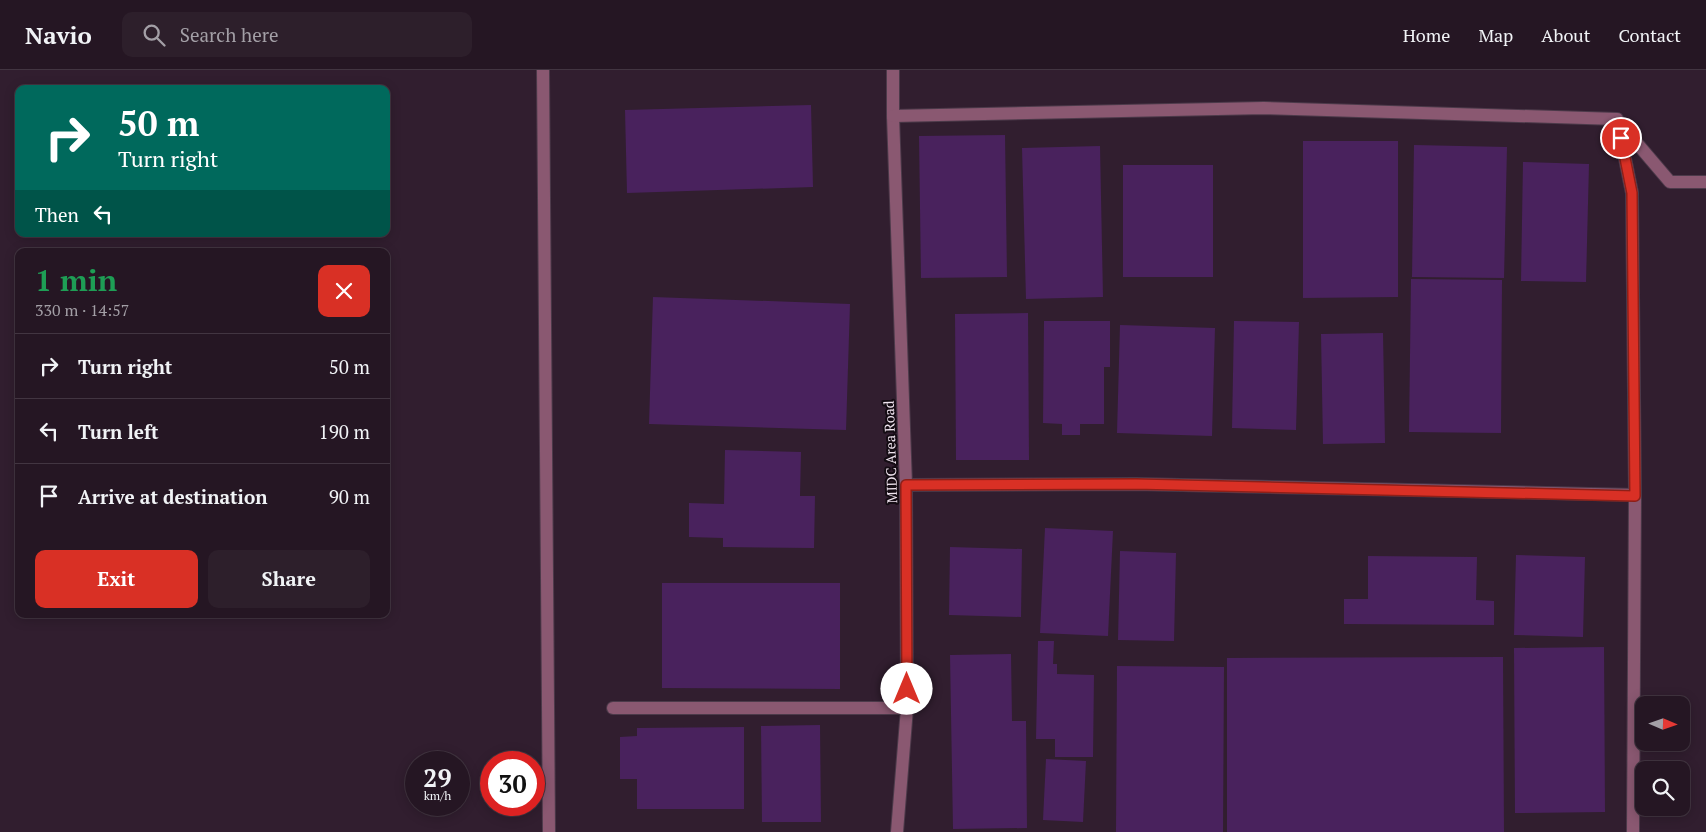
<!DOCTYPE html>
<html lang="en">
<head>
<meta charset="utf-8">
<style>
	:root { --surface:#251623; --page:#2d1f2b; --text:#f1f3f6; --muted:#a39fa6; --line:#423541; --accent:#d93025 }
	body { margin:0; font-family:"PT Serif",serif; background:var(--page); color:var(--text); height:100vh; display:flex; flex-direction:column; font-size:19px; white-space:nowrap }
	* { box-sizing:border-box; margin:0 }
	p { font-size:16px; color:var(--muted) }
	.icon { flex:none; width:28px; height:28px; fill:none; stroke:currentColor; stroke-width:2; stroke-linecap:round; stroke-linejoin:round }
	.map { position:relative; flex:1; overflow:hidden }
	.panel { position:absolute; left:15px; top:178px; width:375px; height:370px; display:flex; flex-direction:column; background:var(--surface); border-radius:10px; box-shadow:0 2px 12px #0003,0 0 0 1px var(--line) }
	.panel>* { flex:none }
	.banner { position:absolute; left:15px; top:15px; width:375px; height:152px; border-radius:10px; box-shadow:0 2px 12px #0003,0 0 0 1px var(--line); background:#00695c; color:#fff; overflow:hidden }
	.needle { width:32px; rotate:92deg }
	.controls { position:absolute; left:1635px; top:626px; display:grid; gap:10px }
	.controls a { display:grid; place-items:center; width:55px; height:55px; border-radius:10px; background:var(--surface); box-shadow:0 2px 12px #0003,0 0 0 1px var(--line); font-size:25px }
	.speed { position:absolute; left:405px; top:681px; display:flex; gap:10px; font-size:25px; font-weight:700; text-align:center }
	.speed>* { display:grid; place-content:center; width:65px; height:65px; border-radius:50%; background:var(--surface); box-shadow:0 2px 12px #0003,0 0 0 1px var(--line); line-height:1 }
	.speed small { font-size:12px; font-weight:400 }
	.speed .limit { border:8px solid #d22; background:#fff; color:#111 }
	.pin { position:absolute; display:grid; place-items:center; width:42px; height:42px; color:#fff; margin:-21px; border:2px solid #fff; border-radius:50%; box-shadow:0 1px 5px #0007 }
	.me { position:absolute; width:55px; margin:-28px; rotate:0deg; stroke-linejoin:round; filter:drop-shadow(0 0 4px #0008) }
	.turn { display:flex; align-items:center; gap:18px; height:105px; padding:0 20px; font-size:22px }
	.turn .icon { width:65px; height:65px; stroke-width:2.5 }
	.turn b { display:block; font-size:35px; line-height:42px }
	.then { display:flex; align-items:center; height:48px; padding:0 20px; background:#0003; gap:10px; font-size:19px }
	.round { display:grid; place-items:center; flex:none; width:52px; height:52px; border-radius:10px; background:var(--page) }
	.overview { display:flex; align-items:center; justify-content:space-between; height:85px; padding:0 20px }
	h1 { font-size:30px; font-weight:600; line-height:38px; color:#1e9e55 }
	.button { display:flex; gap:10px; margin-top:auto; padding:10px 20px }
	.button a { flex:1; height:58px; border-radius:10px; background:var(--accent); color:#fff; font-size:20px; font-weight:600; line-height:58px; text-align:center }
	.button a+a { background:var(--page); color:var(--text) }
	ul { padding:0; list-style:none }
	li { display:flex; align-items:center; gap:15px; height:65px; padding:0 20px; border-top:1px solid var(--line) }
	li div { flex:1 }
	li b { display:block; font-size:19px }
	li em { font-style:normal }
	header { display:flex; align-items:center; gap:30px; box-sizing:border-box; height:70px; padding:0 25px; background:var(--surface); border-bottom:1px solid var(--line) }
	header strong { font-size:24px }
	nav { display:flex; gap:28px; margin-inline-start:auto; font-size:18px }
	.search { width:350px; height:45px; background:var(--page); display:flex; align-items:center; gap:12px; box-sizing:border-box; padding:0 18px; border-radius:10px; color:var(--muted); font-size:19px }
	.map>svg:first-child { display:block }
</style>
</head>
<body>
<header>
<strong>Navio</strong>
<div class="search"><svg class="icon" aria-label="search" viewBox="0 0 24 24"><circle cx="10" cy="10" r="6"/><path d="M15 15l6 6"/></svg>Search here</div>
<nav><a>Home</a><a>Map</a><a>About</a><a>Contact</a></nav>
</header>
<div class="map">
<svg width="1706" height="762" viewBox="0 0 1706 762">
	<rect width="100%" height="100%" fill="#311e2f"/>
	<!-- building -->
	<g fill="#49225d">
		<path d="M 811,35 L 813,117 L 627,123 L 625,40 Z"/>
		<path d="M 1005,65 L 1007,207 L 921,208 L 919,66 Z"/>
		<path d="M 1303,71 L 1398,71 L 1398,227 L 1303,228 Z"/>
		<path d="M 1414,75 L 1507,77 L 1504,208 L 1412,207 Z"/>
		<path d="M 1100,76 L 1103,227 L 1026,229 L 1022,78 Z"/>
		<path d="M 1523,92 L 1589,94 L 1586,212 L 1521,211 Z"/>
		<rect x="1123" y="95" width="90" height="112"/>
		<path d="M 1411,209 L 1502,210 L 1501,363 L 1409,362 Z"/>
		<path d="M 653,227 L 850,234 L 846,360 L 649,354 Z"/>
		<path d="M 1028,243 L 1029,390 L 956,390 L 955,244 Z"/>
		<path d="M 1044,251 L 1110,251 L 1110,297 L 1104,297 L 1104,354 L 1080,354 L 1080,365 L 1062,365 L 1062,354 L 1043,353 Z"/>
		<path d="M 1234,251 L 1299,252 L 1296,360 L 1232,358 Z"/>
		<path d="M 1120,255 L 1215,258 L 1212,366 L 1117,363 Z"/>
		<path d="M 1383,263 L 1385,373 L 1323,374 L 1321,264 Z"/>
		<path d="M 725,380 L 801,382 L 800,426 L 815,426 L 814,478 L 723,477 L 723,468 L 689,467 L 689,433 L 724,434 Z"/>
		<path d="M 1045,458 L 1113,461 L 1108,566 L 1040,563 Z"/>
		<path d="M 950,477 L 1022,479 L 1021,547 L 949,545 Z"/>
		<path d="M 1120,481 L 1176,483 L 1174,571 L 1118,570 Z"/>
		<path d="M 1516,485 L 1585,487 L 1583,567 L 1514,565 Z"/>
		<path d="M 1368,486 L 1477,487 L 1476,530 L 1494,531 L 1494,555 L 1344,554 L 1344,529 L 1368,529 Z"/>
		<path d="M 662,513 L 840,513 L 840,619 L 662,618 Z"/>
		<path d="M 1038,571 L 1054,571 L 1053,594 L 1057,594 L 1057,604 L 1094,605 L 1093,687 L 1055,687 L 1055,669 L 1036,669 Z"/>
		<path d="M 1604,577 L 1605,742 L 1515,743 L 1514,578 Z"/>
		<path d="M 1011,584 L 1012,651 L 1026,651 L 1027,758 L 953,759 L 950,585 Z"/>
		<path d="M 1503,587 L 1504,762 L 1227,762 L 1227,588 Z"/>
		<path d="M 1117,596 L 1224,597 L 1223,762 L 1116,762 Z"/>
		<path d="M 820,655 L 821,752 L 762,752 L 761,656 Z"/>
		<path d="M 744,657 L 744,739 L 637,739 L 637,709 L 620,709 L 620,667 L 637,666 L 637,658 Z"/>
		<path d="M 1046,689 L 1086,691 L 1083,752 L 1043,750 Z"/>
	</g>
	<g fill="none" stroke-linecap="round" stroke-linejoin="round">
		<!-- minor casing -->
		<g stroke="#4c3a4a" stroke-width="14">
			<g id="minor">
				<path d="M 543,0 L 549,762"/>
				<path d="M 893,0 L 893,46 L 906,415 L 907,638 L 897,762"/>
				<path d="M 893,46 L 1264,38 L 1617,49 L 1632,123 L 1635,425 L 1136,414 L 906,415"/>
				<path d="M 1618,51 L 1670,112 L 1706,112"/>
				<path d="M 613,638 L 907,638"/>
				<path d="M 1633,762 L 1635,425"/>
			</g>
		</g>
		<!-- minor -->
		<use href="#minor" stroke="#8a5871" stroke-width="12"/>
	</g>
	<g fill="none" stroke-linecap="round" stroke-linejoin="round">
		<!-- route casing -->
		<g stroke="#8d1f18" stroke-width="12">
			<path id="route" d="M 907,619 L 906,415 L 1136,414 L 1635,426 L 1632,123 L 1621,68"/>
		</g>
		<!-- route -->
		<use href="#route" stroke="#d93025" stroke-width="9"/>
	</g>
	<g text-anchor="middle" dominant-baseline="central" stroke-width="4" stroke-linejoin="round" paint-order="stroke">
		<!-- street labels -->
		<g font-size="14" fill="#f1e5f0" stroke="#140c13">
			<text transform="translate(890 382) rotate(-92)">MIDC Area Road</text>
		</g>
	</g>
</svg>
<div class="controls">
<a><svg class="needle" viewBox="-14 -14 28 28"><path d="M0-13l5 13h-10z" fill="#e53935"/><path d="M0 13l5-13h-10z" fill="#a39fa6"/></svg></a>
<a><svg class="icon" aria-label="search" viewBox="0 0 24 24"><circle cx="10" cy="10" r="6"/><path d="M15 15l6 6"/></svg></a>
</div>
<div class="speed"><div>29<small>km/h</small></div><div class="limit">30</div></div>
<div class="pin" style="left:1621px;top:68px;background:#d93025"><svg class="icon" aria-label="arrive" viewBox="0 0 24 24"><path d="M6 21V4h12l-3 4 3 4H6"/></svg></div>
<svg class="me" style="left:907px;top:619px" viewBox="-20 -20 40 40"><circle r="19" fill="#fff"/><path d="M0-13L10 11 0 6-10 11z" fill="#d93025"/></svg>
<div class="banner">
<div class="turn"><svg class="icon" aria-label="right" viewBox="0 0 24 24"><path d="M7 20v-9h11M14 6l5 5-5 5"/></svg><div><b>50 m</b>Turn right</div></div>
<div class="then">Then<svg class="icon" aria-label="left" viewBox="0 0 24 24"><path d="M17 20v-9H6M10 6l-5 5 5 5"/></svg></div>
</div>
<section class="panel">
<div class="overview"><div><h1>1 min</h1><p>330 m · 14:57</p></div><a class="round" style="background:#d93025;color:#fff"><svg class="icon" aria-label="close" viewBox="0 0 24 24"><path d="M6 6l12 12M18 6L6 18"/></svg></a></div>
<ul>
<li><svg class="icon" aria-label="right" viewBox="0 0 24 24"><path d="M7 20v-9h11M14 6l5 5-5 5"/></svg><div><b>Turn right</b></div><em>50 m</em></li>
<li><svg class="icon" aria-label="left" viewBox="0 0 24 24"><path d="M17 20v-9H6M10 6l-5 5 5 5"/></svg><div><b>Turn left</b></div><em>190 m</em></li>
<li><svg class="icon" aria-label="arrive" viewBox="0 0 24 24"><path d="M6 21V4h12l-3 4 3 4H6"/></svg><div><b>Arrive at destination</b></div><em>90 m</em></li>
</ul>
<div class="button"><a>Exit</a><a>Share</a></div>
</section>
</div>
</body>
</html>
